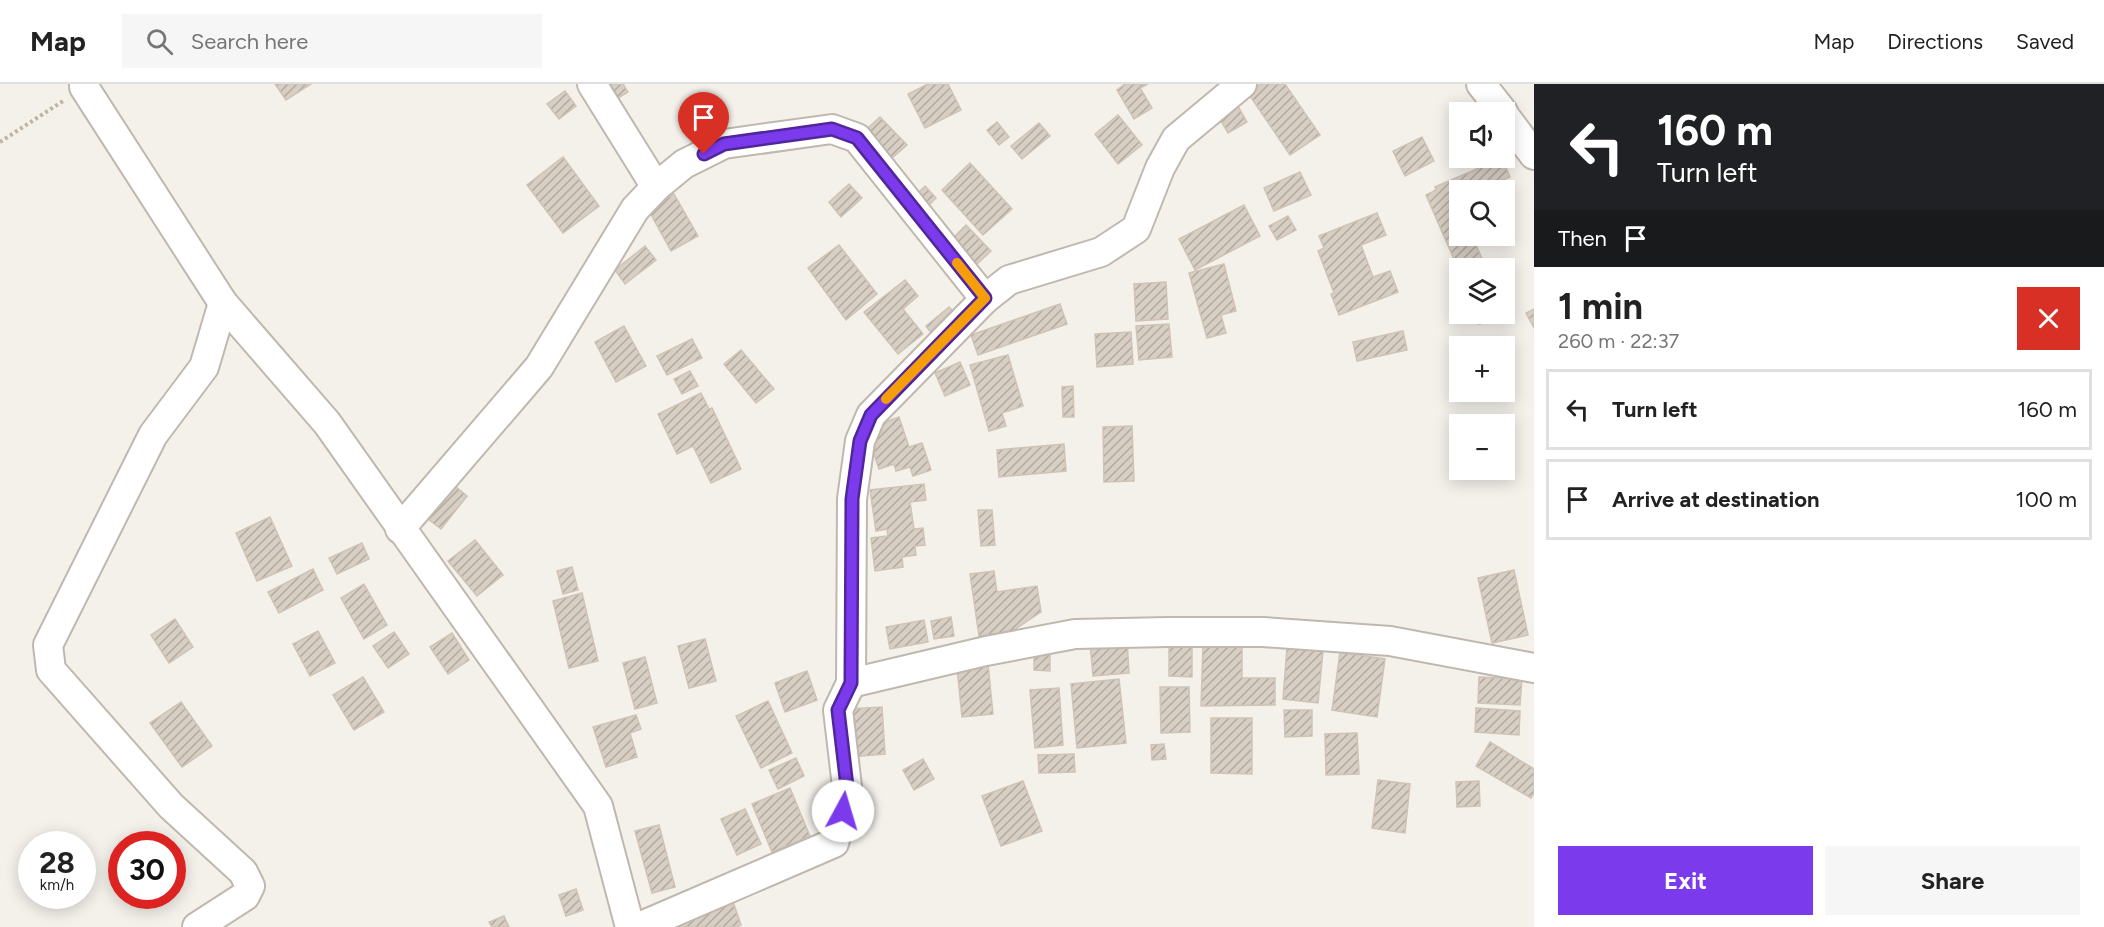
<!DOCTYPE html>
<html lang="en">
<head>
<meta charset="utf-8">
<style>
	:root { --surface:#fff; --page:#f6f6f6; --text:#222; --muted:#767676; --line:#e0e0e0; --accent:#7c3aed }
	body { margin:0; font-family:Figtree,sans-serif; background:var(--page); color:var(--text); height:100vh; display:flex; flex-direction:column; font-size:22px; white-space:nowrap }
	* { box-sizing:border-box; margin:0 }
	p { font-size:20px; color:var(--muted) }
	.icon { flex:none; width:33px; height:33px; fill:none; stroke:currentColor; stroke-width:2; stroke-linecap:round; stroke-linejoin:round }
	.map { position:relative; flex:1; overflow:hidden }
	.details { display:flex; flex-direction:column; background:var(--surface); width:570px }
	.details>* { flex:none }
	.banner { background:#202124; color:#fff; overflow:hidden }
	.fabs { position:absolute; left:1449px; top:18px; display:grid; gap:12px }
	.fabs a { display:grid; place-items:center; width:66px; height:66px; border-radius:0px; background:var(--surface); box-shadow:0 3px 15px #0003; font-size:30px }
	.speed { position:absolute; left:18px; top:747px; display:flex; gap:12px; font-size:30px; font-weight:700; text-align:center }
	.speed>* { display:grid; place-content:center; width:78px; height:78px; border-radius:50%; background:var(--surface); box-shadow:0 3px 15px #0003; line-height:1 }
	.speed small { font-size:15px; font-weight:400 }
	.speed .limit { border:9px solid #d22; background:#fff; color:#111 }
	.pin { position:absolute; display:grid; place-items:center; width:51px; height:51px; color:#fff; margin:-62px -26px; border-radius:50% 50% 50% 0; rotate:-45deg; box-shadow:0 0 6px #0007 }
	.pin .icon { rotate:45deg }
	.me { position:absolute; width:66px; margin:-33px; rotate:6deg; stroke-linejoin:round; filter:drop-shadow(0 0 4px #0008) }
	.turn { display:flex; align-items:center; gap:21px; height:126px; padding:0 24px; font-size:27px }
	.turn .icon { width:78px; height:78px; stroke-width:2.5 }
	.turn b { display:block; font-size:42px; line-height:51px }
	.then { display:flex; align-items:center; height:57px; padding:0 24px; background:#0003; gap:12px; font-size:22px }
	.round { display:grid; place-items:center; flex:none; width:63px; height:63px; border-radius:0px; background:var(--page) }
	.overview { display:flex; align-items:center; justify-content:space-between; height:102px; padding:0 24px }
	h1 { font-size:36px; font-weight:700; line-height:45px }
	.cta { display:flex; gap:12px; margin-top:auto; padding:12px 24px }
	.cta a { flex:1; height:69px; border-radius:0px; background:var(--accent); color:#fff; font-size:24px; font-weight:700; line-height:69px; text-align:center }
	.cta a+a { background:var(--page); color:var(--text) }
	ul { padding:0; list-style:none }
	li { display:flex; align-items:center; gap:18px; height:81px; margin:0 12px 9px; padding:0 12px; border:3px solid var(--line); border-radius:0px }
	li div { flex:1 }
	li b { display:block; font-size:22px }
	li em { font-style:normal }
	header { display:flex; align-items:center; gap:36px; box-sizing:border-box; height:84px; padding:0 30px; background:var(--surface); border-bottom:2px solid var(--line) }
	header strong { font-size:28px }
	nav { display:flex; gap:33px; margin-inline-start:auto; font-size:21px }
	.search { width:420px; height:54px; background:var(--page); display:flex; align-items:center; gap:15px; box-sizing:border-box; padding:0 21px; border-radius:0px; color:var(--muted); font-size:22px }
	main { display:flex; flex:1; min-height:0 }
	.map>svg:first-child { display:block }
</style>
</head>
<body>
<header>
<strong>Map</strong>
<div class="search"><svg class="icon" aria-label="search" viewBox="0 0 24 24"><circle cx="10" cy="10" r="6"/><path d="M15 15l6 6"/></svg>Search here</div>
<nav><a>Map</a><a>Directions</a><a>Saved</a></nav>
</header>
<main>
<div class="map">
<svg width="1534" height="843" viewBox="0 0 1534 843">
	<defs>
		<pattern id="building-hatch" width="6" height="6" patternUnits="userSpaceOnUse" patternTransform="scale(1.5)"><rect width="6" height="6" fill="#d8cfc4"/><path d="M-1 1l2-2M0 6l6-6M5 7l2-2" fill="none" stroke="#b1aaa0"/></pattern>
	</defs>
	<rect width="100%" height="100%" fill="#f4f1eb"/>
	<!-- building -->
	<g fill="url(#building-hatch)" stroke="#d0c3b5" stroke-width="1.5">
		<path d="M 275,0 L 311,0 L 286,16 Z"/>
		<path d="M 599,0 L 623,0 L 628,8 L 610,19 Z"/>
		<path d="M 928,0 L 948,0 L 961,26 L 925,44 L 908,10 Z"/>
		<path d="M 1125,0 L 1148,0 L 1140,4 L 1152,24 L 1134,35 L 1117,6 Z"/>
		<path d="M 1261,0 L 1285,0 L 1320,51 L 1290,71 L 1248,9 Z"/>
		<path d="M 565,7 L 576,22 L 559,35 L 547,20 Z"/>
		<path d="M 1233,14 L 1247,38 L 1228,49 L 1214,25 Z"/>
		<path d="M 1118,31 L 1142,61 L 1118,80 L 1095,50 Z"/>
		<path d="M 880,33 L 907,61 L 883,82 L 860,51 Z"/>
		<path d="M 997,38 L 1009,53 L 999,61 L 987,46 Z"/>
		<path d="M 1039,39 L 1050,52 L 1022,75 L 1011,62 Z"/>
		<path d="M 1422,53 L 1434,77 L 1405,92 L 1393,67 Z"/>
		<path d="M 563,73 L 599,122 L 563,149 L 527,101 Z"/>
		<path d="M 1502,74 L 1510,93 L 1478,106 L 1460,106 L 1460,115 L 1457,116 L 1460,122 L 1460,152 L 1472,152 L 1484,179 L 1470,184 L 1460,184 L 1460,189 L 1426,111 L 1436,106 L 1435,103 Z"/>
		<path d="M 970,79 L 1012,125 L 983,151 L 942,106 Z"/>
		<path d="M 1300,88 L 1311,111 L 1274,127 L 1264,104 Z"/>
		<path d="M 849,100 L 862,114 L 841,133 L 829,118 Z"/>
		<path d="M 925,102 L 936,114 L 926,124 L 915,112 Z"/>
		<path d="M 674,110 L 698,152 L 671,167 L 648,125 Z"/>
		<path d="M 1244,121 L 1260,152 L 1195,186 L 1179,155 Z"/>
		<path d="M 1377,129 L 1386,151 L 1361,161 L 1373,193 L 1390,187 L 1398,208 L 1339,231 L 1331,210 L 1334,209 L 1318,167 L 1324,164 L 1319,152 Z"/>
		<path d="M 1288,132 L 1296,146 L 1277,156 L 1269,142 Z"/>
		<path d="M 966,141 L 991,167 L 977,180 L 953,154 Z"/>
		<path d="M 839,161 L 877,210 L 846,236 L 808,184 Z"/>
		<path d="M 645,162 L 656,176 L 625,200 L 615,186 Z"/>
		<path d="M 1224,180 L 1236,227 L 1221,231 L 1226,249 L 1207,254 L 1189,189 Z"/>
		<path d="M 905,196 L 918,212 L 903,225 L 923,250 L 898,270 L 864,228 Z"/>
		<path d="M 1166,198 L 1168,235 L 1136,237 L 1134,200 Z"/>
		<path d="M 1060,220 L 1067,240 L 978,271 L 971,251 Z"/>
		<path d="M 949,223 L 960,236 L 936,255 L 926,242 Z"/>
		<path d="M 1534,225 L 1534,244 L 1526,229 Z"/>
		<path d="M 1476,230 L 1504,230 L 1505,233 L 1479,240 Z"/>
		<path d="M 1169,240 L 1172,273 L 1139,276 L 1136,242 Z"/>
		<path d="M 624,242 L 646,282 L 616,298 L 595,258 Z"/>
		<path d="M 1403,247 L 1407,266 L 1357,277 L 1353,258 Z"/>
		<path d="M 1131,248 L 1133,280 L 1097,283 L 1095,250 Z"/>
		<path d="M 692,255 L 702,274 L 667,291 L 657,272 Z"/>
		<path d="M 741,266 L 774,305 L 756,319 L 724,280 Z"/>
		<path d="M 1008,271 L 1023,322 L 1002,329 L 1006,342 L 989,347 L 970,281 Z"/>
		<path d="M 960,278 L 970,301 L 945,312 L 935,289 Z"/>
		<path d="M 690,287 L 698,302 L 682,310 L 674,295 Z"/>
		<path d="M 1073,302 L 1074,333 L 1063,333 L 1062,303 Z"/>
		<path d="M 701,309 L 709,325 L 712,324 L 741,385 L 711,399 L 693,362 L 677,370 L 658,330 Z"/>
		<path d="M 899,333 L 909,363 L 922,359 L 931,386 L 913,392 L 910,383 L 896,387 L 894,380 L 879,385 L 868,353 L 882,348 L 880,340 Z"/>
		<path d="M 1132,342 L 1134,397 L 1104,398 L 1103,343 Z"/>
		<path d="M 1064,360 L 1066,387 L 999,393 L 997,366 Z"/>
		<path d="M 449,397 L 467,412 L 441,445 L 423,431 Z"/>
		<path d="M 924,400 L 926,416 L 910,418 L 914,445 L 923,444 L 925,461 L 915,462 L 916,471 L 902,473 L 903,483 L 875,487 L 871,454 L 888,452 L 887,445 L 876,447 L 870,406 Z"/>
		<path d="M 978,426 L 992,426 L 995,461 L 981,462 Z"/>
		<path d="M 270,433 L 292,482 L 257,497 L 236,449 Z"/>
		<path d="M 475,456 L 503,491 L 477,512 L 448,477 Z"/>
		<path d="M 362,459 L 369,475 L 337,490 L 329,474 Z"/>
		<path d="M 572,483 L 578,506 L 563,510 L 557,487 Z"/>
		<path d="M 313,485 L 323,506 L 279,529 L 268,508 Z"/>
		<path d="M 1514,486 L 1528,551 L 1492,559 L 1478,494 Z"/>
		<path d="M 994,487 L 997,508 L 1037,502 L 1041,528 L 1011,548 L 979,552 L 970,490 Z"/>
		<path d="M 364,500 L 387,541 L 364,555 L 341,514 Z"/>
		<path d="M 582,509 L 598,577 L 569,584 L 553,517 Z"/>
		<path d="M 951,533 L 954,552 L 934,555 L 931,537 Z"/>
		<path d="M 175,535 L 193,563 L 169,579 L 151,551 Z"/>
		<path d="M 924,536 L 928,558 L 890,565 L 886,543 Z"/>
		<path d="M 318,547 L 335,579 L 310,592 L 293,560 Z"/>
		<path d="M 394,548 L 409,570 L 388,584 L 373,562 Z"/>
		<path d="M 452,549 L 469,576 L 448,590 L 430,563 Z"/>
		<path d="M 705,555 L 716,597 L 689,604 L 678,562 Z"/>
		<path d="M 1127,556 L 1129,589 L 1093,592 L 1090,559 Z"/>
		<path d="M 1169,559 L 1192,560 L 1192,593 L 1169,592 Z"/>
		<path d="M 1203,561 L 1242,561 L 1242,594 L 1275,594 L 1275,621 L 1201,622 Z"/>
		<path d="M 1287,563 L 1323,567 L 1318,619 L 1283,615 Z"/>
		<path d="M 1034,568 L 1050,568 L 1050,587 L 1034,586 Z"/>
		<path d="M 1340,568 L 1385,575 L 1377,633 L 1332,626 Z"/>
		<path d="M 645,573 L 657,619 L 635,625 L 623,579 Z"/>
		<path d="M 988,580 L 993,630 L 962,633 L 957,584 Z"/>
		<path d="M 807,587 L 817,616 L 785,628 L 775,599 Z"/>
		<path d="M 363,593 L 384,628 L 354,646 L 333,611 Z"/>
		<path d="M 1479,593 L 1522,595 L 1520,621 L 1478,619 Z"/>
		<path d="M 1119,595 L 1126,659 L 1077,664 L 1071,600 Z"/>
		<path d="M 1160,603 L 1189,603 L 1190,648 L 1161,649 Z"/>
		<path d="M 1059,604 L 1063,661 L 1035,664 L 1030,606 Z"/>
		<path d="M 768,617 L 792,669 L 761,684 L 736,632 Z"/>
		<path d="M 181,618 L 212,662 L 182,683 L 150,639 Z"/>
		<path d="M 882,623 L 885,670 L 851,673 L 848,625 Z"/>
		<path d="M 1476,624 L 1520,627 L 1519,651 L 1475,648 Z"/>
		<path d="M 1284,626 L 1312,626 L 1312,652 L 1285,653 Z"/>
		<path d="M 636,631 L 641,645 L 630,649 L 637,673 L 606,683 L 593,643 Z"/>
		<path d="M 1211,634 L 1252,634 L 1252,690 L 1211,689 Z"/>
		<path d="M 1357,649 L 1359,690 L 1326,691 L 1325,650 Z"/>
		<path d="M 1490,658 L 1534,685 L 1534,709 L 1531,714 L 1476,682 Z"/>
		<path d="M 1164,660 L 1166,675 L 1152,676 L 1151,661 Z"/>
		<path d="M 1074,670 L 1075,688 L 1039,689 L 1038,671 Z"/>
		<path d="M 796,674 L 804,692 L 778,705 L 769,686 Z"/>
		<path d="M 923,675 L 934,695 L 914,706 L 903,686 Z"/>
		<path d="M 1378,696 L 1410,700 L 1405,749 L 1372,744 Z"/>
		<path d="M 1023,697 L 1042,747 L 1001,762 L 982,712 Z"/>
		<path d="M 1479,697 L 1480,722 L 1457,723 L 1456,698 Z"/>
		<path d="M 790,704 L 810,752 L 772,768 L 752,720 Z"/>
		<path d="M 745,725 L 761,760 L 737,771 L 721,735 Z"/>
		<path d="M 659,741 L 675,803 L 652,809 L 635,747 Z"/>
		<path d="M 576,805 L 583,826 L 566,832 L 559,811 Z"/>
		<path d="M 731,812 L 741,841 L 736,843 L 648,843 Z"/>
		<path d="M 504,832 L 509,843 L 492,843 L 489,838 Z"/>
	</g>
	<g fill="none" stroke-linecap="round" stroke-linejoin="round">
		<!-- minor casing -->
		<g stroke="#c0b8ae" stroke-width="32">
			<g id="minor">
				<path d="M 84,0 L 84,3 L 223,219 L 327,339 L 598,722 L 630,843"/>
				<path d="M 592,0 L 656,103"/>
				<path d="M 1481,0 L 1503,28"/>
				<path d="M 1504,31 L 1534,71"/>
				<path d="M 400,445 L 539,283 L 635,125 L 656,103 L 684,80 L 724,60 L 832,45 L 857,54 L 985,215"/>
				<path d="M 851,599 L 986,567 L 1075,550 L 1168,548 L 1263,548 L 1390,557 L 1534,584"/>
				<path d="M 197,843 L 245,812 L 250,802 L 243,788 L 171,722 L 51,586 L 48,561 L 153,351 L 204,283 L 223,219"/>
				<path d="M 639,843 L 834,759 L 848,711 L 838,626 L 851,599 L 852,415 L 860,357 L 871,331 L 985,215 L 1009,196 L 1101,168 L 1136,145 L 1160,84 L 1176,55 L 1242,0"/>
			</g>
		</g>
		<!-- path -->
		<path stroke="#c0b3a0" stroke-width="4" stroke-dasharray="3 3" stroke-linecap="butt" d="M 0,58 L 63,17"/>
		<!-- minor -->
		<use href="#minor" stroke="#fff" stroke-width="28"/>
	</g>
	<g fill="none" stroke-linecap="round" stroke-linejoin="round">
		<!-- route casing -->
		<g stroke="#51269a" stroke-width="15">
			<path id="route" d="M 704,70 L 724,60 L 832,45 L 857,54 L 985,214 L 871,331 L 860,357 L 852,415 L 851,599 L 838,626 L 848,711 L 843,727"/>
		</g>
		<!-- route -->
		<use href="#route" stroke="#7c3aed" stroke-width="10"/>
		<!-- slow -->
		<path stroke="#f59e0b" stroke-width="10" d="M 886,315 L 985,214 L 957,179"/>
	</g>
</svg>
<div class="fabs">
<a><svg class="icon" aria-label="sound" viewBox="0 0 24 24"><path d="M4 9h4l5-4v14l-5-4H4zM17 9q2 3 0 6"/></svg></a>
<a><svg class="icon" aria-label="search" viewBox="0 0 24 24"><circle cx="10" cy="10" r="6"/><path d="M15 15l6 6"/></svg></a>
<a><svg class="icon" aria-label="layers" viewBox="0 0 24 24"><path d="M12 4l9 5-9 5-9-5zM3 14l9 5 9-5"/></svg></a>
<a>+</a>
<a>−</a>
</div>
<div class="speed"><div>28<small>km/h</small></div><div class="limit">30</div></div>
<div class="pin" style="left:704px;top:70px;background:#d93025"><svg class="icon" aria-label="arrive" viewBox="0 0 24 24"><path d="M6 21V4h12l-3 4 3 4H6"/></svg></div>
<svg class="me" style="left:843px;top:727px" viewBox="-20 -20 40 40"><circle r="19" fill="#fff"/><path d="M0-13L10 11 0 6-10 11z" fill="#7c3aed"/></svg>
</div>
<section class="details">
<div class="banner">
<div class="turn"><svg class="icon" aria-label="left" viewBox="0 0 24 24"><path d="M17 20v-9H6M10 6l-5 5 5 5"/></svg><div><b>160 m</b>Turn left</div></div>
<div class="then">Then<svg class="icon" aria-label="arrive" viewBox="0 0 24 24"><path d="M6 21V4h12l-3 4 3 4H6"/></svg></div>
</div>
<div class="overview"><div><h1>1 min</h1><p>260 m · 22:37</p></div><a class="round" style="background:#d93025;color:#fff"><svg class="icon" aria-label="close" viewBox="0 0 24 24"><path d="M6 6l12 12M18 6L6 18"/></svg></a></div>
<ul>
<li><svg class="icon" aria-label="left" viewBox="0 0 24 24"><path d="M17 20v-9H6M10 6l-5 5 5 5"/></svg><div><b>Turn left</b></div><em>160 m</em></li>
<li><svg class="icon" aria-label="arrive" viewBox="0 0 24 24"><path d="M6 21V4h12l-3 4 3 4H6"/></svg><div><b>Arrive at destination</b></div><em>100 m</em></li>
</ul>
<div class="cta"><a>Exit</a><a>Share</a></div>
</section>
</main>
</body>
</html>
